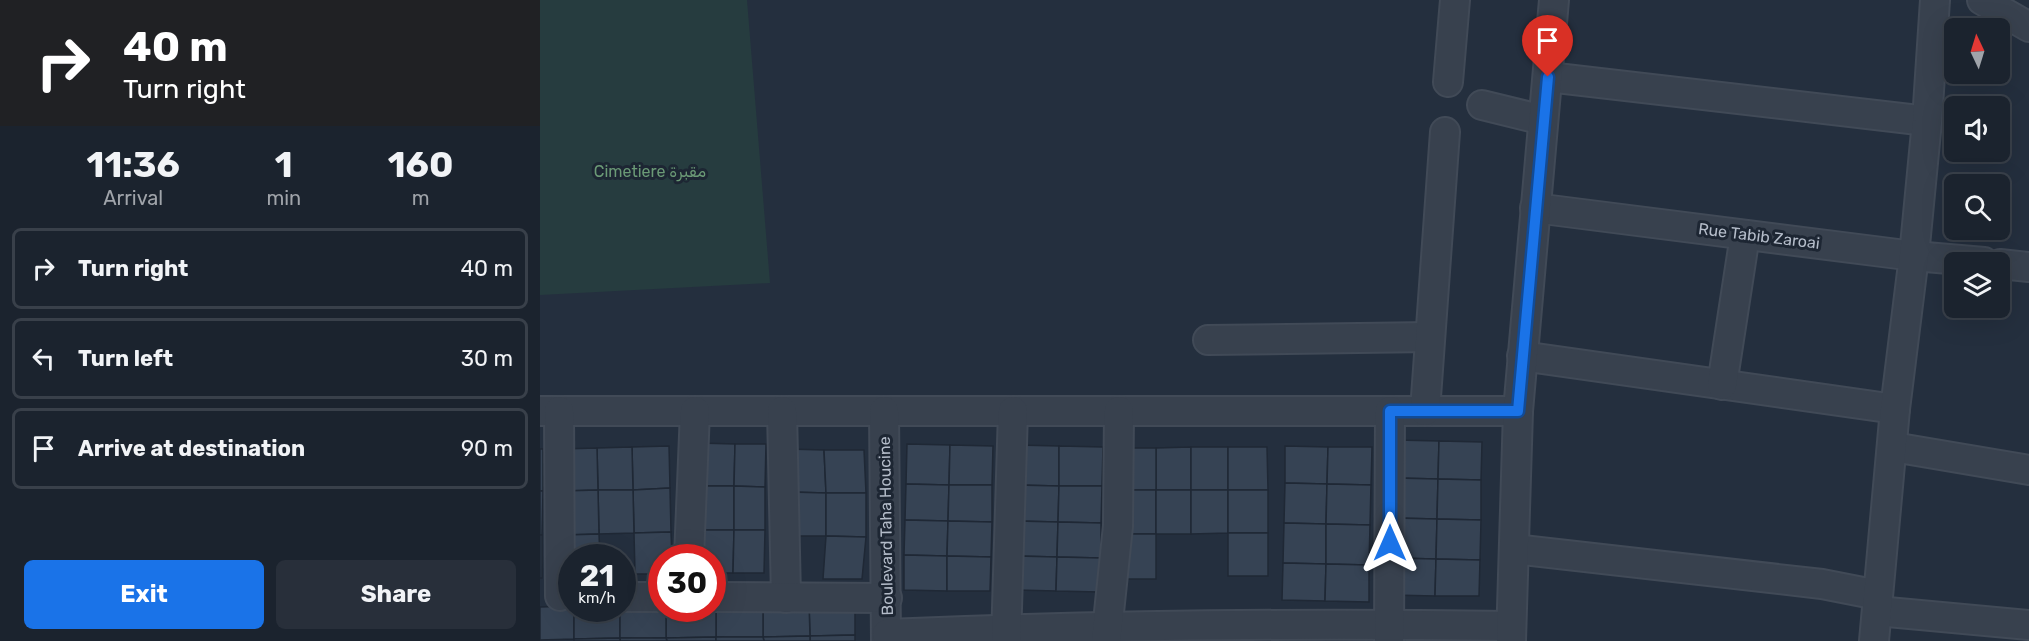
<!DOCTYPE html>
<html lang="en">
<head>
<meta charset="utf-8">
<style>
	:root { --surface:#1b232e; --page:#282f3a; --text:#f1f3f6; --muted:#a0a4aa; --line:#39404a; --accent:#1a73e8 }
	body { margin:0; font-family:Rubik,"Noto Sans Arabic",sans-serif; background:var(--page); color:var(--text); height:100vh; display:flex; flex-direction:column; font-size:22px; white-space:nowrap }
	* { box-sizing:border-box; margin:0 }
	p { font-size:20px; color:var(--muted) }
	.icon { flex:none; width:33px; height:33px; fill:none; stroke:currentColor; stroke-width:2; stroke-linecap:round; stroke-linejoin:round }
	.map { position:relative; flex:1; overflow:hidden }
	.sheet { display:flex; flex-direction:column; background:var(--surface); width:540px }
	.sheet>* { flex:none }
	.hud { background:#202124; color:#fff; overflow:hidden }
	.needle { width:39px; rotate:356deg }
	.controls { position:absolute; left:1404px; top:18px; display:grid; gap:12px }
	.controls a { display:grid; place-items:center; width:66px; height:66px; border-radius:9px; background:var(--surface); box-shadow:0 6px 24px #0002,0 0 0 2px var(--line); font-size:30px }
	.speed { position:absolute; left:18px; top:544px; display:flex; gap:12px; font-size:30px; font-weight:700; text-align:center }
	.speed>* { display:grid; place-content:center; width:78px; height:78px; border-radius:50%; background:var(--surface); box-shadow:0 6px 24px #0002,0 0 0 2px var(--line); line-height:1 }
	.speed small { font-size:15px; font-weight:400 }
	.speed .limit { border:9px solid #d22; background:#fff; color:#111 }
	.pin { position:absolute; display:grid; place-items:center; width:51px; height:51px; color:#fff; margin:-62px -26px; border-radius:50% 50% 50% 0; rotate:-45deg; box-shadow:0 0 6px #0007 }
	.pin .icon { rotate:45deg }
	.me { position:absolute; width:66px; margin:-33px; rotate:0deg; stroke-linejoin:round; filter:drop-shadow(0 0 4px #0008) }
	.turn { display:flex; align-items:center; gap:21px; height:126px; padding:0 24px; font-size:27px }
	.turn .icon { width:78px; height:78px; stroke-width:2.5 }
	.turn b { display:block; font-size:42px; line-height:51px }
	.eta { display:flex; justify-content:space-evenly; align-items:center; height:102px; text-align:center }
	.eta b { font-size:36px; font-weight:700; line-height:42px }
	.action { display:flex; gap:12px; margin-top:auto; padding:12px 24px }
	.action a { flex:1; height:69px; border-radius:9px; background:var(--accent); color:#fff; font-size:24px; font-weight:700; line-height:69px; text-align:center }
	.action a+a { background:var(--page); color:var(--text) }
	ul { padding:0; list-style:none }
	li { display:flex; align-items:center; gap:18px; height:81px; margin:0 12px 9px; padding:0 12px; border:3px solid var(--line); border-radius:9px }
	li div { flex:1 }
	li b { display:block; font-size:22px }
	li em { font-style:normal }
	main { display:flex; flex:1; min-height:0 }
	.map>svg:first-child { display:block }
</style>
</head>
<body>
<main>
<section class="sheet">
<div class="hud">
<div class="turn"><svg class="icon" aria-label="right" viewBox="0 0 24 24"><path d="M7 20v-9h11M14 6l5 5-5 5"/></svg><div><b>40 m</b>Turn right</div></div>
</div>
<div class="eta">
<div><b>11:36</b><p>Arrival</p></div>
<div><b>1</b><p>min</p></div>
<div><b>160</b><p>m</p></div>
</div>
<ul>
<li><svg class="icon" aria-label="right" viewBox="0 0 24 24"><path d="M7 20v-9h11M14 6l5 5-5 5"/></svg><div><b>Turn right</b></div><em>40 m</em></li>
<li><svg class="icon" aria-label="left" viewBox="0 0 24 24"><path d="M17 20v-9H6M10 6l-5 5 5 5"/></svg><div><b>Turn left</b></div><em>30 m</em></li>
<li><svg class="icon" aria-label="arrive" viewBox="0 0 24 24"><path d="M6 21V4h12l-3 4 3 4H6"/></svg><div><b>Arrive at destination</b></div><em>90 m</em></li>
</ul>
<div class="action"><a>Exit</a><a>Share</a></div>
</section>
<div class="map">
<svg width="1489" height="641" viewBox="0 0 1489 641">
	<rect width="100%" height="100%" fill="#242f3e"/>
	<!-- green -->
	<path fill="#263c3f" d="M 0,0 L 207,0 L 230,283 L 0,295 Z"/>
	<!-- building -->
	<g fill="#364354" stroke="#1f2835" stroke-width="1.5">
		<path d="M 856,440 L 899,441 L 898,479 L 855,478 Z"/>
		<path d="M 899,441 L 942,442 L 941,480 L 898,479 Z"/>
		<path d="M 158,443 L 195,444 L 194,486 L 157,486 Z"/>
		<path d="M 195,444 L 226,444 L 225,487 L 194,486 Z"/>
		<path d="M 367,444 L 410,445 L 409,485 L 366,484 Z"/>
		<path d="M 410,445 L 453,446 L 452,485 L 409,485 Z"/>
		<path d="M 476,445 L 519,446 L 519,486 L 476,485 Z"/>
		<path d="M 129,446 L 130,488 L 93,490 L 92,447 Z"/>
		<path d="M 519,446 L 563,447 L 562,486 L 519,486 Z"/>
		<path d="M 745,446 L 788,447 L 787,484 L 745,483 Z"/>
		<path d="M 92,447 L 93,490 L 58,490 L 57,448 Z"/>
		<path d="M 651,447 L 651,490 L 616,490 L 616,448 Z"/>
		<rect x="651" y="447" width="37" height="43"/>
		<path d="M 688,447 L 727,447 L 728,490 L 688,490 Z"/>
		<path d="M 788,447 L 832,447 L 831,485 L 787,484 Z"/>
		<path d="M 57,448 L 58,490 L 23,491 L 22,449 Z"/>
		<rect x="581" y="448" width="35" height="42"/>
		<rect x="0" y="449" width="3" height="42"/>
		<path d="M 247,449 L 284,450 L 286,493 L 250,492 Z"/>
		<path d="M 284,450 L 324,450 L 326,493 L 286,493 Z"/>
		<path d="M 855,478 L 898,479 L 897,519 L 854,518 Z"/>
		<path d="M 898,479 L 941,480 L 941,520 L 897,519 Z"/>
		<path d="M 745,483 L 787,484 L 786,524 L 744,523 Z"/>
		<path d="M 366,484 L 409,485 L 408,521 L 365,520 Z"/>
		<path d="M 787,484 L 831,485 L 830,525 L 786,524 Z"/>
		<path d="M 409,485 L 452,485 L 452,522 L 408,521 Z"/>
		<path d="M 476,485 L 519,486 L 518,522 L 475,521 Z"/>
		<rect x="157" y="486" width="37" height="44"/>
		<path d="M 194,486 L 225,487 L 225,530 L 194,530 Z"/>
		<path d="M 519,486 L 562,486 L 561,523 L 518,522 Z"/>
		<path d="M 130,488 L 131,532 L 94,533 L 93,490 Z"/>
		<path d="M 58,490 L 93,490 L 94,533 L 59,534 Z"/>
		<path d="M 58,490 L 59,534 L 25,535 L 23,491 Z"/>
		<path d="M 581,490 L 616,490 L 616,534 L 582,534 Z"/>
		<rect x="616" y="490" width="35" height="44"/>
		<path d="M 651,490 L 688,490 L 688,533 L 651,534 Z"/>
		<rect x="688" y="490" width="40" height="43"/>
		<path d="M 0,491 L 3,491 L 2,535 L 0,535 Z"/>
		<path d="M 250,492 L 286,493 L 286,536 L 249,536 Z"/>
		<path d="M 286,493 L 326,493 L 326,537 L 286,536 Z"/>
		<path d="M 854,518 L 897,519 L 896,559 L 853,558 Z"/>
		<path d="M 897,519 L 941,520 L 940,560 L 896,559 Z"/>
		<path d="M 365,520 L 408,521 L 407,556 L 364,555 Z"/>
		<path d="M 408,521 L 452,522 L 451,557 L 407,556 Z"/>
		<path d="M 475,521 L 518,522 L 517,557 L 474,556 Z"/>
		<path d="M 518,522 L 561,523 L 561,558 L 517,557 Z"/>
		<path d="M 744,523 L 786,524 L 786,564 L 743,563 Z"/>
		<path d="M 786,524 L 830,525 L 829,565 L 786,564 Z"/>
		<path d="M 157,530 L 194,530 L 193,573 L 172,573 L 172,558 L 156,558 Z"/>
		<path d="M 194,530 L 225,530 L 224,573 L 193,573 Z"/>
		<path d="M 131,532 L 132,558 L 122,558 L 122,574 L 95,574 L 94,533 Z"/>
		<rect x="688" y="533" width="40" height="43"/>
		<path d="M 59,534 L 60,558 L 32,558 L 25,535 Z"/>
		<rect x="582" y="534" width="34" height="45"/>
		<rect x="0" y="535" width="2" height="43"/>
		<path d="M 286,536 L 326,537 L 322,579 L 283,579 Z"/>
		<path d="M 364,555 L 407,556 L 407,591 L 364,590 Z"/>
		<path d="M 407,556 L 451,557 L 450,591 L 407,591 Z"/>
		<path d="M 474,556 L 517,557 L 516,591 L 474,590 Z"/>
		<path d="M 517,557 L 561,558 L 560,592 L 516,591 Z"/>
		<path d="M 853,558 L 896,559 L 895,596 L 852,595 Z"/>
		<path d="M 896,559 L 940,560 L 939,596 L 895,596 Z"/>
		<path d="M 743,563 L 786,564 L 785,601 L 742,600 Z"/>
		<path d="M 786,564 L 829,565 L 829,602 L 785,601 Z"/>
		<path d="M 315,602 L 315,635 L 270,636 L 269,603 Z"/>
		<path d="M 223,603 L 269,603 L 270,636 L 223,637 Z"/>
		<path d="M 223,603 L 223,637 L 176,637 L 176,604 Z"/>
		<path d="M 176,604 L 176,637 L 126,638 L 126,609 L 172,609 Z"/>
		<path d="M 32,606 L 32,609 L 34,609 L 34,639 L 0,640 L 0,607 Z"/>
		<path d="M 34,609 L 80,609 L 80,638 L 34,639 Z"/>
		<rect x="80" y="609" width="46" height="29"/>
		<path d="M 895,633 L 939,634 L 939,641 L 897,641 Z"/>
		<path d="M 895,633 L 897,641 L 852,641 Z"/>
		<path d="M 828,634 L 829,641 L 786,641 L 786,635 Z"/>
		<path d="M 315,635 L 315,641 L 270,641 L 270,636 Z"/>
		<path d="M 270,636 L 270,641 L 224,641 L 223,637 Z"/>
		<path d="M 176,637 L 176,641 L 127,641 L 126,638 Z"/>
		<path d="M 176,637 L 223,637 L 224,641 L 176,641 Z"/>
		<path d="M 80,638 L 126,638 L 127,641 L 80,641 Z"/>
		<path d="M 80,638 L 80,641 L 34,641 L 34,639 Z"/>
	</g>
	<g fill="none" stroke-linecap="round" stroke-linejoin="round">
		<!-- minor casing -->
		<g stroke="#414a57" stroke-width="32">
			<g id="minor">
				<path d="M 1442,0 L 1489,27"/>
				<path d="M 1008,77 L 1387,121"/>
				<path d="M 908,82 L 915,0"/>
				<path d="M 942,105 L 1003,120"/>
				<path d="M 995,208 L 1374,256 L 1444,262"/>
				<path d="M 1460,264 L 1489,267"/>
				<path d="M 668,340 L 890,337"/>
				<path d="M 982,356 L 1355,409"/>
				<path d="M 1182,385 L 1205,235"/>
				<path d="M 0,411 L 978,411"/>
				<path d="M 19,411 L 20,596"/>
				<path d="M 242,411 L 246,598"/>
				<path d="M 344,411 L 346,641"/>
				<path d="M 885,411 L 905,132"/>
				<path d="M 1353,447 L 1489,470"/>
				<path d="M 974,549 L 1282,584 L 1338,595"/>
				<path d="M 149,558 L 155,411"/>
				<path d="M 82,597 L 122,597"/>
				<path d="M 172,597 L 347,598"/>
				<path d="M 1337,611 L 1489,625"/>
				<path d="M 347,634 C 554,625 763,623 971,626"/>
				<path d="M 466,641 L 473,411"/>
				<path d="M 566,641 L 578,526 L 579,411"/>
				<path d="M 849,641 L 850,411"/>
				<path d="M 971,641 L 978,411 L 1014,0"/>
				<path d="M 1334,641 L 1355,409 L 1374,256 L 1387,121 L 1395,0"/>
			</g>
		</g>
		<!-- minor -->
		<use href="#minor" stroke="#38414e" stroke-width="28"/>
	</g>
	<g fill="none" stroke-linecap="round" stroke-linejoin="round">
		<!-- route casing -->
		<g stroke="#114b97" stroke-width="15">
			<path id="route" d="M 850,543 L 850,411 L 978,411 L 1008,77"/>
		</g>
		<!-- route -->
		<use href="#route" stroke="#1a73e8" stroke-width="10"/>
	</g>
	<g text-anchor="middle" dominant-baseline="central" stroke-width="6" stroke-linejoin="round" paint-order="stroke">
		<!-- park labels -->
		<g font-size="16" fill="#6b9a76" stroke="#1d2633">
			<text x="110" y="171">Cimetiere مقبرة</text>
		</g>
		<!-- street labels -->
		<g font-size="16" fill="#b4bcc9" stroke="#1d2633">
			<text transform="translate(1219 236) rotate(7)">Rue Tabib Zaroai</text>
			<text transform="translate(346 526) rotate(-91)">Boulevard Taha Houcine</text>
		</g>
	</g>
</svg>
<div class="controls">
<a><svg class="needle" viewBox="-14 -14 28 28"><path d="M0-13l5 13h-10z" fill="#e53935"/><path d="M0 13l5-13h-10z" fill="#a0a4aa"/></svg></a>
<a><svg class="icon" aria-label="sound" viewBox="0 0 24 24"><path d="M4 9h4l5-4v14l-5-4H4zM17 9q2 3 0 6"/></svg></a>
<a><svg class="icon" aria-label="search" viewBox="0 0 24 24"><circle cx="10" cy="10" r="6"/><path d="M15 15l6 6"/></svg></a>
<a><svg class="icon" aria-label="layers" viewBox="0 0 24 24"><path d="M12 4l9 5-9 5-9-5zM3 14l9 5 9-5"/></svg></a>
</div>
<div class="speed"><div>21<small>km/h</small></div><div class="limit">30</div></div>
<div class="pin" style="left:1008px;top:77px;background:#d93025"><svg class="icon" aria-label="arrive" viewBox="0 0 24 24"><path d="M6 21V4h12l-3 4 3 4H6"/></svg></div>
<svg class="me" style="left:850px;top:543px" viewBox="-20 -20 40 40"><path d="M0-17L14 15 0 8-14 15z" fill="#1a73e8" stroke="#fff" stroke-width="4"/></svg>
</div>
</main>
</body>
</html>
